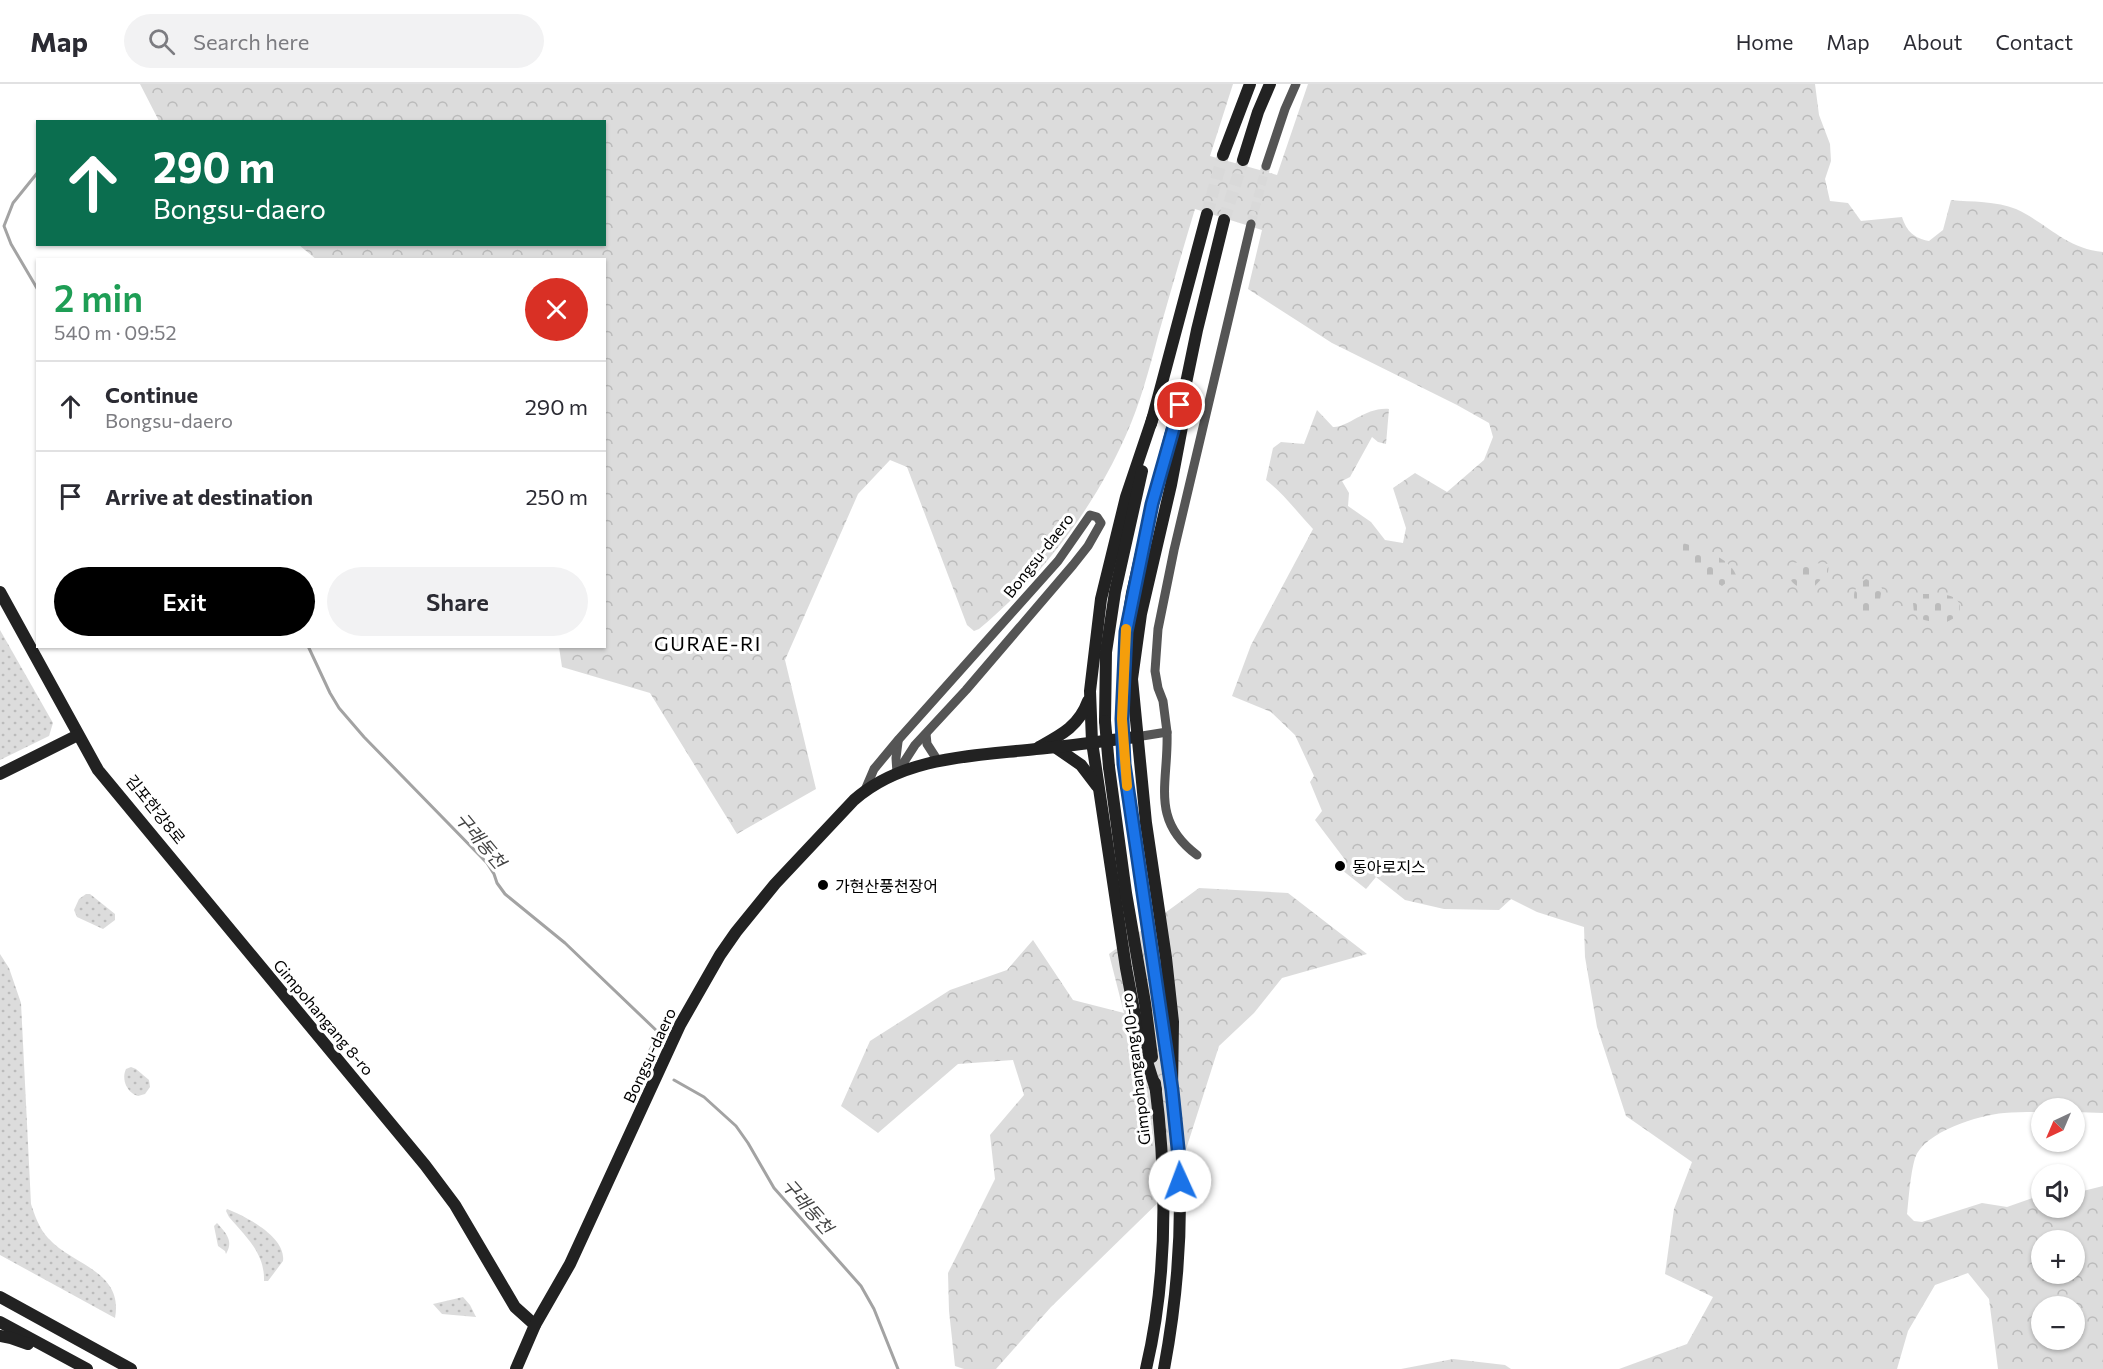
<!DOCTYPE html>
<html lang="en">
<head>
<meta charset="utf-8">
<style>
	:root { --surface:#fff; --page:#f2f2f3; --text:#2b2b33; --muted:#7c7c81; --line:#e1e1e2; --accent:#000 }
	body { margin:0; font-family:Commissioner,"Noto Sans KR",sans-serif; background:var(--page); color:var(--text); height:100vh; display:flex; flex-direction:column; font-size:22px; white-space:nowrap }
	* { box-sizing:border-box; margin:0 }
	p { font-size:20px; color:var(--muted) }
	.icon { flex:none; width:33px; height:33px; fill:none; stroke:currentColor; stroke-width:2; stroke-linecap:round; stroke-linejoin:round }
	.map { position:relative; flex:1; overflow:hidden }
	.sheet { position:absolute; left:36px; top:174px; width:570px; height:390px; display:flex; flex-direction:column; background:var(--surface); border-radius:0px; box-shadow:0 2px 4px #0004 }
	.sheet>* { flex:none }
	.hud { position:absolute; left:36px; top:36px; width:570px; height:126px; border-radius:0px; box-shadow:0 2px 4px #0004; background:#0b6e4f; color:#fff; overflow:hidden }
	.needle { width:39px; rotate:224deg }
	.buttons { position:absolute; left:2031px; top:1014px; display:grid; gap:12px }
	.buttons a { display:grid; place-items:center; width:54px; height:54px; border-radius:50%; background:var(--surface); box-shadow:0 2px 4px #0004; font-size:30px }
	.pin { position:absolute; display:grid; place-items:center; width:51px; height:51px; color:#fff; margin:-26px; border:3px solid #fff; border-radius:50%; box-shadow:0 2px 6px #0007 }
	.me { position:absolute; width:66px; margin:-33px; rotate:358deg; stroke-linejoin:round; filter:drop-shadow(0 0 4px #0008) }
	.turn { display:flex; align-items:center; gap:21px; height:126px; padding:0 18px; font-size:27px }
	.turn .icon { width:78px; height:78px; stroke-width:2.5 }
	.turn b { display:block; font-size:42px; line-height:51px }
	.round { display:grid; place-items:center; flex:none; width:63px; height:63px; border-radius:32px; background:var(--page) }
	.overview { display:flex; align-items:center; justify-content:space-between; height:102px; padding:0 18px }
	h1 { font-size:36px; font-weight:600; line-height:45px; color:#1e9e55 }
	.button { display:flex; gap:12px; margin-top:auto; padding:12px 18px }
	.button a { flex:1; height:69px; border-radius:36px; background:var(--accent); color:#fff; font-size:24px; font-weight:600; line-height:69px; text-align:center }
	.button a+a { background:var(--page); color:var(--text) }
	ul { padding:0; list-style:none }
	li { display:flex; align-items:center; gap:18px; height:90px; padding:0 18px; border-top:2px solid var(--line) }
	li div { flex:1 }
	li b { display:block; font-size:22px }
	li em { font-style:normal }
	header { display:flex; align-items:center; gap:36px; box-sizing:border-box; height:84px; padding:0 30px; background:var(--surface); border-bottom:2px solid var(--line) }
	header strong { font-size:28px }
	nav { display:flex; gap:33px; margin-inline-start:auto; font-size:21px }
	.search { width:420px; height:54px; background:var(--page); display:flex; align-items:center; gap:15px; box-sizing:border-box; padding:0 21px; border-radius:33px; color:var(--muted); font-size:22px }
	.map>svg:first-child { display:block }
</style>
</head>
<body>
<header>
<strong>Map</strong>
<div class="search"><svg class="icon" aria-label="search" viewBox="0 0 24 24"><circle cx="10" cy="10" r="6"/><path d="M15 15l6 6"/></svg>Search here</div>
<nav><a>Home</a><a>Map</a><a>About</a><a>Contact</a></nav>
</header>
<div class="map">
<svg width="2103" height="1285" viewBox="0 0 2103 1285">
	<defs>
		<pattern id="forest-crowns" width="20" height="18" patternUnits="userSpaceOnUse" patternTransform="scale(1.5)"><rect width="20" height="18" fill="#dcdcdc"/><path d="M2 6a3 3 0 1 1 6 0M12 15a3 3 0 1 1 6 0" fill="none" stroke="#bbb"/></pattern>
		<pattern id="cemetery-stones" width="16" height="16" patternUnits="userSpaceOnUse" patternTransform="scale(1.5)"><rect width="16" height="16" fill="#dcdcdc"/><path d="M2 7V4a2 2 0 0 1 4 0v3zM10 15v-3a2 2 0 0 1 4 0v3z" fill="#bbb"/></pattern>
		<pattern id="park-dots" width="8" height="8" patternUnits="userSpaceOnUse" patternTransform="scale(1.5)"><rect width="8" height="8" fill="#dcdcdc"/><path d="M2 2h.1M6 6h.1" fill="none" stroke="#bbb" stroke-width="1.8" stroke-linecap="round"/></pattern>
	</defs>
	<rect width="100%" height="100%" fill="#fff"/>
	<!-- forest -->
	<g fill="url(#forest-crowns)" fill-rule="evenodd">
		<path d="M 140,0 L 1233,0 L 1210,72 L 1277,91 L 1308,0 L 1815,0 L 1819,31 L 1830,60 L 1831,77 L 1825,95 L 1830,117 L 1848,119 L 1861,137 L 1902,133 C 1907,148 1914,154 1929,157 L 1943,146 L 1951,116 C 1971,118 1997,117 2016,125 C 2047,139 2065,164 2103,168 L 2103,1029 L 2075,1028 L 2074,1024 L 2042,1024 L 2041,1028 C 2029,1028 2016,1028 2004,1029 C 1979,1031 1924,1048 1915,1074 C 1910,1092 1909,1112 1907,1130 L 1914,1137 L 1922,1138 L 1982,1119 L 2007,1123 L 2041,1111 L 2042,1124 L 2074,1124 L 2075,1109 L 2103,1102 L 2103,1285 L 1998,1285 L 1989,1215 L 1968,1189 L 1935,1201 L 1908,1247 L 1897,1285 L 1619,1285 L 1687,1260 L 1713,1213 L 1665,1190 L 1674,1125 L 1692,1078 L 1626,1032 L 1597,943 L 1585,873 L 1584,843 L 1537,828 L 1511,815 L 1499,826 L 1444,825 L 1405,816 L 1376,793 L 1366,805 L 1342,786 L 1346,777 L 1315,736 L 1322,727 L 1310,698 L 1314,692 L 1295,651 L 1271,628 L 1232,612 L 1251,561 L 1313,445 C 1297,428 1284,410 1266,396 L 1273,364 L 1281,358 L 1304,360 L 1317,326 L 1333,343 C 1348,344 1365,323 1389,325 L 1386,360 L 1378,358 L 1372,353 L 1350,393 L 1342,397 L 1349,409 L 1348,422 L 1371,438 L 1385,456 L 1403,459 L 1406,444 L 1393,404 L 1415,389 L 1447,408 L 1484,376 L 1493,353 L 1489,339 L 1457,321 L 1332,259 L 1248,205 L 1262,146 L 1195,125 C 1182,168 1170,210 1158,252 C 1149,286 1140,320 1126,351 C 1093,426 1041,493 979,545 L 974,547 L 967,541 L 907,383 L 890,376 L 858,410 L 785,576 L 816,705 L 737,750 L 650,609 L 562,583 L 559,563 L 604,562 L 604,176 L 317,176 L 299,161 L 604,160 L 604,38 L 159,37 ZM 2042,1156 L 2074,1156 L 2074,1190 L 2042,1190 ZM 2042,1222 L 2074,1222 L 2074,1256 L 2042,1256 Z"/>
		<path d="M 1199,804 L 1288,809 L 1367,870 L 1282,894 L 1254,929 L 1219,962 L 1174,1103 L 1051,1223 L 996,1285 L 964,1285 L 955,1282 L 949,1227 L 948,1189 L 995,1095 L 990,1051 L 1024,1011 L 1013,976 L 958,980 L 878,1049 L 841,1022 L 870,957 L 950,906 L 1007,886 L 1033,856 L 1073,916 L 1124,929 L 1109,870 Z"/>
		<path d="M 1453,1275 L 1505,1281 L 1511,1285 L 1401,1285 Z"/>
	</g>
	<!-- cemetery -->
	<g fill="url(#cemetery-stones)">
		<path d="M 1682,459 C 1699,463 1730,474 1736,491 L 1722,502 L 1686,481 L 1682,477 L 1679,466 Z"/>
		<path d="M 1796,478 L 1829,480 L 1828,488 L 1811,506 C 1798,505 1792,500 1786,489 L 1789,482 Z"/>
		<path d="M 1866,495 L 1876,498 L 1882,504 L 1879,521 L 1871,529 L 1861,528 C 1851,515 1851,504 1866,495 Z"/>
		<path d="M 1923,510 C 1940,510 1967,508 1958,532 L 1943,540 L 1924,536 L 1914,529 L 1913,519 Z"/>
	</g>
	<!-- park -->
	<g fill="url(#park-dots)">
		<path d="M 0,546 L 53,639 L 49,652 L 0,676 Z"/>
		<path d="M 86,810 L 90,810 L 115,830 L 115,836 L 103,845 L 77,833 L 74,826 L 79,815 Z"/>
		<path d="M 0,870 L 9,884 L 21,919 L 31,1120 C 35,1132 39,1144 48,1154 C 72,1181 124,1187 115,1234 L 0,1171 Z"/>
		<path d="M 131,983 L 136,985 L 149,996 L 150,1003 L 145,1010 L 138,1012 C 127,1009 121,995 126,985 Z"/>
		<path d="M 227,1125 C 247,1133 286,1153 283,1177 L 268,1197 L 264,1197 C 265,1169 246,1153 229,1133 L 226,1127 Z"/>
		<path d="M 217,1139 C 226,1149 234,1157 226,1170 L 225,1167 L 218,1162 L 214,1142 Z"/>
		<path d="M 463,1213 L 470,1221 L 476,1233 L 442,1230 L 433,1220 Z"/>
	</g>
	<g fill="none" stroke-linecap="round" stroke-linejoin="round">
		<!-- stream -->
		<g stroke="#a3a3a3" stroke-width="3">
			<path d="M 38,88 L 13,119 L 4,142 L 11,160 L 38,206"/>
			<path d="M 308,562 L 330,609 L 339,624 L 364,653 L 487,779 L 494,790 L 497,799 L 505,810 L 565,859 L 659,949 L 644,978"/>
			<path d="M 674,996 L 704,1013 L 736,1042 L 748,1059 L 774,1104 L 861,1202 L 874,1225 L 898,1285"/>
		</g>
		<!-- street-tunnel -->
		<path stroke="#d9d9d9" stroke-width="9" stroke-dasharray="9 4.5" stroke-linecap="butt" d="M 1251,140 L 1266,82"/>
		<!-- secondary-tunnel -->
		<g stroke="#d9d9d9" stroke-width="12" stroke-dasharray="12 6" stroke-linecap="butt">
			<path d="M 1207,130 L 1223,71"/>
			<path d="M 1224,136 L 1243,76"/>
		</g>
		<!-- street -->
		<g stroke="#555" stroke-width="9">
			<path d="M 1266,82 L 1285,25 L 1296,0"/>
			<path d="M 1167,648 C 1169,698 1149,735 1197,771"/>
			<path d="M 926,650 L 927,660 L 938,677"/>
			<path d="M 1136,653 L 1167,648 L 1163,617 L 1158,604 L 1155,587 L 1158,545 L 1174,466 L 1251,140"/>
			<path d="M 897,689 L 896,674 L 898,658"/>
			<path d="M 865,706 L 874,685 L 899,655 L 1058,477 L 1090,431 L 1097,433 L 1101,439 L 1088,462 L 1073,481 L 966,606 L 915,661 L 897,689"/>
		</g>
		<!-- secondary -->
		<g stroke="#222" stroke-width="12">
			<path d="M 1223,71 L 1250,0"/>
			<path d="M 1243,76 L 1258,28 L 1270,0"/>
			<path d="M 1153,333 L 1126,413 L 1101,515 L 1090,607 L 1092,658 L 1126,884 L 1139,952 L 1156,1006"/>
			<path d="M 1151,340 L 1207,130"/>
			<path d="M 0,508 L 98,686 L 425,1081 L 455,1121 L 515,1223 L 535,1241"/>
			<path d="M 1122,635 L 1126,548 L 1132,509 L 1152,421 L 1174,337 L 1185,304 L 1197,246 L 1224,136"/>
			<path d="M 1105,637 L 1106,568 L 1115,508 L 1142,387"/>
			<path d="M 1039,663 C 1061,651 1079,642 1088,617"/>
			<path d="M 1055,663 L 1081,681 L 1097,702"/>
			<path d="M 1124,680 L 1167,971"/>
			<path d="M 1109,683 L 1126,809 L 1145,919 L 1152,973"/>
			<path d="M 0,690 L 78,651"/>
			<path d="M 1172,1006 L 1173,938 L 1166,874 L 1146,739 L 1132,595 L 1141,530 L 1171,401 L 1182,343 L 1185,304"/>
			<path d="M 0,1213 L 131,1285"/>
			<path d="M 0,1238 L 87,1285"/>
			<path d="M 0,1252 L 11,1254 L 28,1260"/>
			<path d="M 516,1285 L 535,1241 L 570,1180 L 680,941 L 720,871 L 736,848 L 775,800 L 854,716 C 904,672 974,672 1036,665 C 1070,662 1103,657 1136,653"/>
			<path d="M 1146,1285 C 1168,1192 1167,1093 1155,999"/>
			<path d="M 1164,1285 C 1182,1189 1186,1097 1171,1000"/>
		</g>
		<!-- secondary-bridge -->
		<g stroke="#222" stroke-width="12">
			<path d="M 1122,635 L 1124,680"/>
			<path d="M 1105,637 L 1109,683"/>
		</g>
	</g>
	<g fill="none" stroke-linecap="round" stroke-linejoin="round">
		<!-- route casing -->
		<g stroke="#114b97" stroke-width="15">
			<path id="route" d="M 1180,321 L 1152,420 L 1126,548 L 1122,635 L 1124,680 L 1172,1006 L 1179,1074 L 1180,1097"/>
		</g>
		<!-- route -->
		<use href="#route" stroke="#1a73e8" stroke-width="10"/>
		<!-- slow -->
		<path stroke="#f59e0b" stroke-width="10" d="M 1126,545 L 1122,635 L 1127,702"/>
	</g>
	<!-- markers -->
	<g fill="#000" stroke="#fff" stroke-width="2">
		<circle cx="1340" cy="782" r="6"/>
		<circle cx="823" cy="801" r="6"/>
	</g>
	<g text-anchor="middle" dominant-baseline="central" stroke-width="6" stroke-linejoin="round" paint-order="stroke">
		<!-- street labels -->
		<g font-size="16" fill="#000" stroke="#fff">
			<text transform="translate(1038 471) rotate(-52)">Bongsu-daero</text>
			<text transform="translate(156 725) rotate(51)">김포한강8로</text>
			<text transform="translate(324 933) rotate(50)">Gimpohangang 8-ro</text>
			<text transform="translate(649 971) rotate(-65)">Bongsu-daero</text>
			<text transform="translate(1135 985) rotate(-97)">Gimpohangang 10-ro</text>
		</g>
		<!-- poi labels -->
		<g font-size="16" fill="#000" stroke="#fff" text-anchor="start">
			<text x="1352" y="782">동아로지스</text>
			<text x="835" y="801">가현산풍천장어</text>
		</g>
		<!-- water labels -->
		<g font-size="18" font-style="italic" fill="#444" stroke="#fff">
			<text transform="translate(481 756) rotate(50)">구래동천</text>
			<text transform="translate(808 1122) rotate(49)">구래동천</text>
		</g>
		<!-- quarter labels -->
		<g font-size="20" letter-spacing="1.5" fill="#000" stroke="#fff">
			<text x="708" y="559">GURAE-RI</text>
		</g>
	</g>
</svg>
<div class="buttons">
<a><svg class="needle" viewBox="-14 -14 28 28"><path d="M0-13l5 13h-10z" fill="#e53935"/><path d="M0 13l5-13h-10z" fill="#7c7c81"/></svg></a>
<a><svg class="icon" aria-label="sound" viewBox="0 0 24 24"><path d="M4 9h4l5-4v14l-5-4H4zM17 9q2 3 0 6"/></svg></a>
<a>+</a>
<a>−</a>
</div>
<div class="pin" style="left:1180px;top:321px;background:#d93025"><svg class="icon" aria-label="arrive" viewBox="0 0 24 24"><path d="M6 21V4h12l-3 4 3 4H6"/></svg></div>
<svg class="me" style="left:1180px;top:1097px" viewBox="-20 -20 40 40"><circle r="19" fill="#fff"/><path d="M0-13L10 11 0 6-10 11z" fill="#1a73e8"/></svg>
<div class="hud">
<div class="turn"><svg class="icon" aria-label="ahead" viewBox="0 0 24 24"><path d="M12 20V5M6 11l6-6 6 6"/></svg><div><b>290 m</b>Bongsu-daero</div></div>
</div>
<section class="sheet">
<div class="overview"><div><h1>2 min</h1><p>540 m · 09:52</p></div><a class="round" style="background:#d93025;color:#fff"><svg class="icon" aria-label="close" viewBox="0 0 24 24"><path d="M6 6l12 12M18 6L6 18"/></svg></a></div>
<ul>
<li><svg class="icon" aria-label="ahead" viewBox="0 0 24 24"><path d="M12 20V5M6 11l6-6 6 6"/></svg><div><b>Continue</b><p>Bongsu-daero</p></div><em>290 m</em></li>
<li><svg class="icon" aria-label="arrive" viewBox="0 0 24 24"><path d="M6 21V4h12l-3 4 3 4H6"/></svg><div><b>Arrive at destination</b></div><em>250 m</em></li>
</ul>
<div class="button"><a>Exit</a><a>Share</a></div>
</section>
</div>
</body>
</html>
